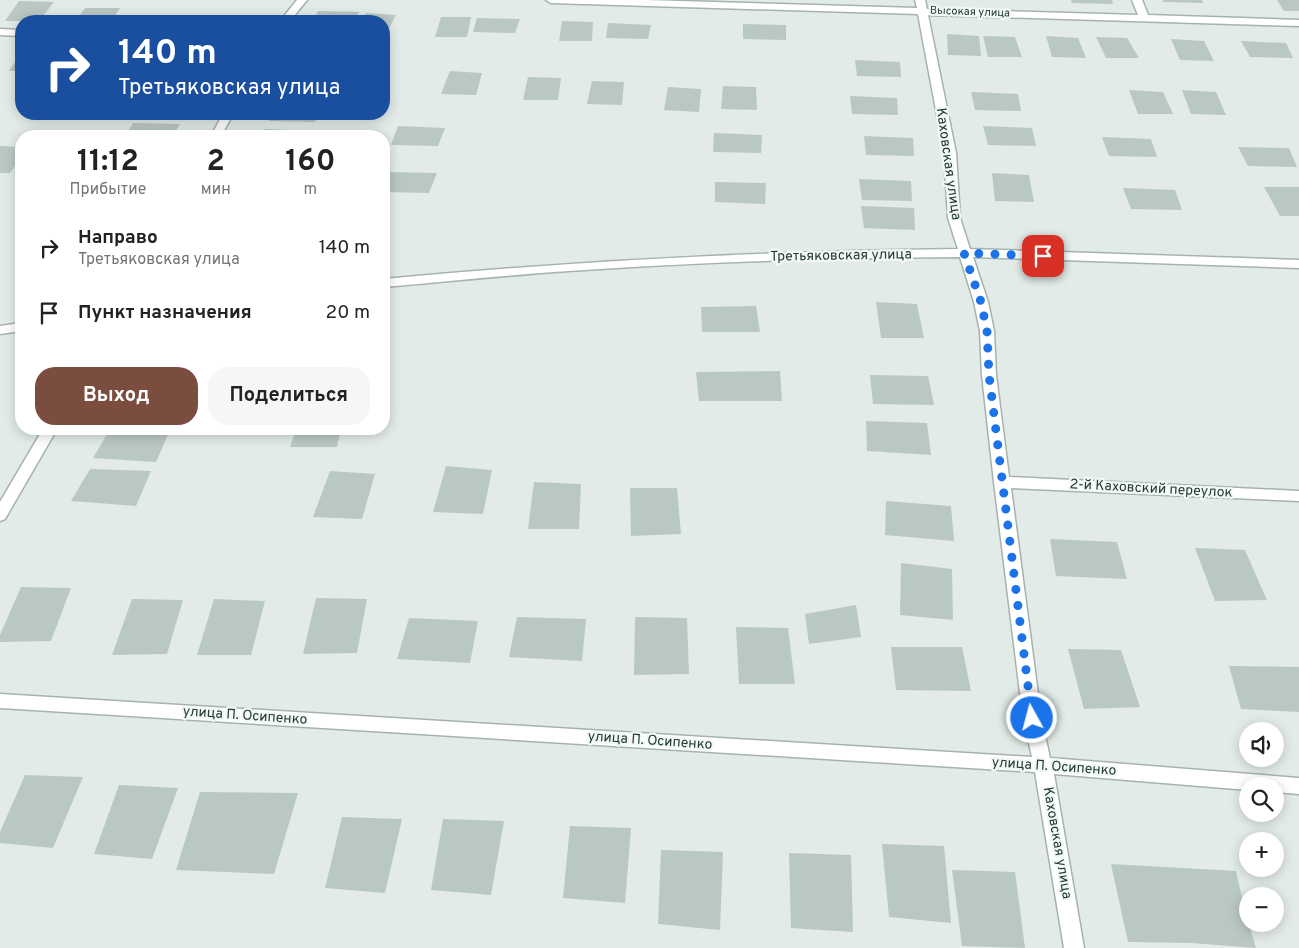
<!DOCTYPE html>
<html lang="ru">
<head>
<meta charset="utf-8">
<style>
	:root { --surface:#fff; --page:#f6f6f6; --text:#222; --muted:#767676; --accent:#7b4d3f }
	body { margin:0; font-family:Overpass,sans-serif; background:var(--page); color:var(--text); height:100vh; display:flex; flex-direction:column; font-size:19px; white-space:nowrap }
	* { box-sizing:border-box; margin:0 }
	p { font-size:16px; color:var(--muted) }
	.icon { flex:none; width:28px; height:28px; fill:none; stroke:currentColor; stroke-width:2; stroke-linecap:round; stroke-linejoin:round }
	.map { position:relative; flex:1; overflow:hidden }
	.details { position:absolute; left:15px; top:130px; width:375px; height:305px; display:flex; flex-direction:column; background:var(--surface); border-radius:20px; box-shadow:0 2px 12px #0003 }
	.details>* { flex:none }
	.banner { position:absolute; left:15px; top:15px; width:375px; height:105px; border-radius:20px; box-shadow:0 2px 12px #0003; background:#1a4fa0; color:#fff; overflow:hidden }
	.buttons { position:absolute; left:1239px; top:722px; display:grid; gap:10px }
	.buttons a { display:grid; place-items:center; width:45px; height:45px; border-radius:50%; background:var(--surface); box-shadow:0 2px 12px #0003; font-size:25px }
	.pin { position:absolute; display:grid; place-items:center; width:42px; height:42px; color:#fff; margin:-21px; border-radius:10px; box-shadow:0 2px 8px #0006 }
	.me { position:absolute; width:55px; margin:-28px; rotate:353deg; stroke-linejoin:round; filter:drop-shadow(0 0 4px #0008) }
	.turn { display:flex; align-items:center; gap:18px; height:105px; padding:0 20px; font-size:22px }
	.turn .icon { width:65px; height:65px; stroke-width:2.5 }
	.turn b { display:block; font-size:35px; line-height:42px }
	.eta { display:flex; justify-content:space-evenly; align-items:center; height:85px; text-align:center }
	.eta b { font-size:30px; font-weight:700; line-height:35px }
	.action { display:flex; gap:10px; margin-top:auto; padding:10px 20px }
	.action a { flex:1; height:58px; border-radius:20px; background:var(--accent); color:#fff; font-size:20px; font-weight:700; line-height:58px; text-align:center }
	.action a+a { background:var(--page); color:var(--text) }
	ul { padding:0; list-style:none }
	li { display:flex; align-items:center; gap:15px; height:65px; padding:0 20px }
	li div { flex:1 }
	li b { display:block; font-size:19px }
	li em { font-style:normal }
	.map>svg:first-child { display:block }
</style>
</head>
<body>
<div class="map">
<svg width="1299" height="948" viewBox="0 0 1299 948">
	<rect width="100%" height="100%" fill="#e2ebe7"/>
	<!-- building -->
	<g fill="#bac8c3">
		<path d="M 1071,0 L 1112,0 L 1113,4 L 1072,3 Z"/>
		<path d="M 1163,0 L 1202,0 L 1203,3 L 1163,2 Z"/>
		<path d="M 1277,0 L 1299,0 L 1299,11 L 1284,11 Z"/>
		<path d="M 19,1 L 54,2 L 39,21 L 5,21 Z"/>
		<path d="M 85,8 L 120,8 L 111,21 L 76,21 Z"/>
		<path d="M 318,11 L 359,12 L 355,21 L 313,21 Z"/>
		<path d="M 366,13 L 396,15 L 386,34 L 384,34 L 384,21 L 361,21 Z"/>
		<path d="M 441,17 L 471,17 L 467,37 L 435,37 Z"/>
		<path d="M 477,18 L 520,19 L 515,33 L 473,32 Z"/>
		<path d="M 562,21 L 593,22 L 592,41 L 559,41 Z"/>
		<path d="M 608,23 L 651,25 L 648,39 L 606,38 Z"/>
		<path d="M 743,24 L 786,25 L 786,40 L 743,39 Z"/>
		<path d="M 947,34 L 979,36 L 981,56 L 948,55 Z"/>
		<path d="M 983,36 L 1015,37 L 1022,57 L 988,57 Z"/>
		<path d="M 1046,36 L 1078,38 L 1086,58 L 1052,57 Z"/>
		<path d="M 1096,37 L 1127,38 L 1139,58 L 1106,58 Z"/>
		<path d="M 1171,39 L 1204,41 L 1214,61 L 1180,60 Z"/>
		<path d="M 1241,41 L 1286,43 L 1293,58 L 1250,57 Z"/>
		<path d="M 21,53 L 21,71 L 9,71 Z"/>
		<path d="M 855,60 L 900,62 L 901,77 L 857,76 Z"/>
		<path d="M 450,71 L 482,73 L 476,95 L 441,94 Z"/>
		<path d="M 528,77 L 561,78 L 558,100 L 523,100 Z"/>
		<path d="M 592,81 L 624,82 L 622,105 L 587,104 Z"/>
		<path d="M 723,86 L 756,87 L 757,110 L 721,109 Z"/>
		<path d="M 668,87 L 701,89 L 699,112 L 664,110 Z"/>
		<path d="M 1129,90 L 1163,92 L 1173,114 L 1138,114 Z"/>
		<path d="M 1182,90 L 1216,92 L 1226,115 L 1191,114 Z"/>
		<path d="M 971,92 L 1018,94 L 1021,111 L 975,110 Z"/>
		<path d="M 850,96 L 897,98 L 898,115 L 852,114 Z"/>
		<path d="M 272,114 L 319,114 L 315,122 L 269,121 Z"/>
		<path d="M 133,123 L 180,124 L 173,136 L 125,136 Z"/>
		<path d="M 398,126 L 445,128 L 438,146 L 391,145 Z"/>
		<path d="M 983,126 L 1032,128 L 1036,146 L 988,145 Z"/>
		<path d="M 265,129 L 312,131 L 309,136 L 261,136 Z"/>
		<path d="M 714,133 L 762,135 L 761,153 L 713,152 Z"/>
		<path d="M 864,136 L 913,138 L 914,156 L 866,155 Z"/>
		<path d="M 1102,137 L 1151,139 L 1157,157 L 1109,156 Z"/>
		<path d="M 0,146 L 21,147 L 21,157 L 10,173 L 0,173 Z"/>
		<path d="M 1238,147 L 1289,148 L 1297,167 L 1248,166 Z"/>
		<path d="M 387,172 L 437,173 L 429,193 L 384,192 Z"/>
		<path d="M 992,173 L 1029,175 L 1034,202 L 995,201 Z"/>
		<path d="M 859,179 L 911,181 L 912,201 L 862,200 Z"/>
		<path d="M 715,182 L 766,183 L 765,204 L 715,202 Z"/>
		<path d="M 1264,187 L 1299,187 L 1299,216 L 1280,216 Z"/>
		<path d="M 1123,188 L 1175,190 L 1182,210 L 1131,209 Z"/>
		<path d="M 861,206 L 914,208 L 915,230 L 864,228 Z"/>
		<path d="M 876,302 L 917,304 L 924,338 L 881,338 Z"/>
		<path d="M 756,306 L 760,332 L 702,332 L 701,307 Z"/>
		<path d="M 780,371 L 782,401 L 699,401 L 696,372 Z"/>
		<path d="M 870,375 L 928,376 L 934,405 L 873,404 Z"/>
		<path d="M 866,421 L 927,423 L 931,455 L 867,451 Z"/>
		<path d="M 110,429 L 149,429 L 170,430 L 156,462 L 93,458 Z"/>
		<path d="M 296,429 L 341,429 L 337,447 L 290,447 Z"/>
		<path d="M 446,466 L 492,470 L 483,514 L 433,512 Z"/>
		<path d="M 90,469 L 151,471 L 136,506 L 71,501 Z"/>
		<path d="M 330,471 L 375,474 L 362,519 L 313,517 Z"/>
		<path d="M 534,482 L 581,484 L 579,529 L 528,529 Z"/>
		<path d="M 630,488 L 677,488 L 681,534 L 631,536 Z"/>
		<path d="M 886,501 L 951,506 L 954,541 L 885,535 Z"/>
		<path d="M 1050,539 L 1117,542 L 1127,579 L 1056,576 Z"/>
		<path d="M 1195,548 L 1245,550 L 1267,600 L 1215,601 Z"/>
		<path d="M 901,563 L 952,569 L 953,620 L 900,615 Z"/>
		<path d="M 21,587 L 71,588 L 51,641 L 0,642 L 0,635 Z"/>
		<path d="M 316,598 L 367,599 L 357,653 L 303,654 Z"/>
		<path d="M 132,599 L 183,600 L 167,654 L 112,655 Z"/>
		<path d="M 214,599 L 265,601 L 251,655 L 197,655 Z"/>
		<path d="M 856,605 L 861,637 L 809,644 L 805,614 Z"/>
		<path d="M 517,617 L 586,619 L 582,661 L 509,657 Z"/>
		<path d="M 635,617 L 687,618 L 689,674 L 634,675 Z"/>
		<path d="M 409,618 L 478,621 L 470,663 L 397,659 Z"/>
		<path d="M 736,627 L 788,628 L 795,684 L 739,684 Z"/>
		<path d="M 891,647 L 962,647 L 971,691 L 896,690 Z"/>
		<path d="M 1068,649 L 1121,650 L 1140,707 L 1084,709 Z"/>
		<path d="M 1229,666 L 1299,667 L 1299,712 L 1241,709 Z"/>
		<path d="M 25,775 L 83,777 L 53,848 L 0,843 L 0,832 Z"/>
		<path d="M 119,785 L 178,788 L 152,859 L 94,854 Z"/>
		<path d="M 200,792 L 298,793 L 274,874 L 176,870 Z"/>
		<path d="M 342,817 L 402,819 L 385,893 L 325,888 Z"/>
		<path d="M 443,819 L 504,821 L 491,895 L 431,890 Z"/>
		<path d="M 570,826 L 631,828 L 625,903 L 563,898 Z"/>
		<path d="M 882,844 L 944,846 L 951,923 L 889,917 Z"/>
		<path d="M 661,850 L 723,852 L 720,930 L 658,924 Z"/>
		<path d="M 789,853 L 851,855 L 853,932 L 791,928 Z"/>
		<path d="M 1111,864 L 1236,871 L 1248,924 L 1249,924 L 1256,948 L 1191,943 L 1128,942 Z"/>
		<path d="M 952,870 L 1015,872 L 1025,948 L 962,946 Z"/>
	</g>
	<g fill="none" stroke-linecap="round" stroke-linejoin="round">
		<!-- minor casing -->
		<g stroke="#a5b3ae" stroke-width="3">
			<g id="minor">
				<path d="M 297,0 L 307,0 L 290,21 L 280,21 Z"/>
				<path d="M 546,0 L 646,0 L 917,8 L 915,0 L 925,0 L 927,9 L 1138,15 L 1132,0 L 1142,0 L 1148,15 L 1299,20 L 1299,26 L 928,15 L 956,153 L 960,218 L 970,249 L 1299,260 L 1299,268 L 973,257 L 988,302 L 994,331 L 996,375 L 1009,477 L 1299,491 L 1299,501 L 1011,488 L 1041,717 L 1050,758 L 1299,778 L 1299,794 L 1275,792 L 1275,786 L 1248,786 L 1248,790 L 1054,774 L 1084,948 L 1064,948 L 1035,772 L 0,708 L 0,694 L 1032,757 L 1023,717 L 994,482 L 982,375 L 980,331 L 974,302 L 960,257 C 840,258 720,261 600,269 C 527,273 456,281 384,287 L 384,279 C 575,261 766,251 958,249 L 948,218 L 944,153 L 918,14 L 551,3 Z"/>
				<path d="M 0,29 L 21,30 L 21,36 L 0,35 Z"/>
				<path d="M 223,114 L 233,114 L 221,136 L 211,136 Z"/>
				<path d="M 21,323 L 21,331 L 0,334 L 0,326 Z"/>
				<path d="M 43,429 L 57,429 L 5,519 L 0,521 L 0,502 Z"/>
			</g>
		</g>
		<!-- minor -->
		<use href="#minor" fill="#fff" fill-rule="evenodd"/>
	</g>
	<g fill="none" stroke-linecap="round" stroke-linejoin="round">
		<!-- route -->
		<path stroke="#1a73e8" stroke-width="9" stroke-dasharray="0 16.2" d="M 1032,718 L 989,375 L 987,331 L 981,302 L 964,253 L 1043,256"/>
	</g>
	<g text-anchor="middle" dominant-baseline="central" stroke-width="4.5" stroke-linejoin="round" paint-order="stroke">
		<!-- far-street labels -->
		<g font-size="11" fill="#233b34" stroke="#f2f8f5">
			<text transform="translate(970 12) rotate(2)">Высокая улица</text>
		</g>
		<!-- street labels -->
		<g font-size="14" fill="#233b34" stroke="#f2f8f5">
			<text transform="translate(948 164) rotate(82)">Каховская улица</text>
			<text transform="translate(841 256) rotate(-1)">Третьяковская улица</text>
			<text transform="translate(1151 489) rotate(3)">2-й Каховский переулок</text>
			<text transform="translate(245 716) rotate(4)">улица П. Осипенко</text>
			<text transform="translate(650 741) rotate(4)">улица П. Осипенко</text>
			<text transform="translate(1054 767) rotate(4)">улица П. Осипенко</text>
			<text transform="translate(1057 843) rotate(80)">Каховская улица</text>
		</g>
	</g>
</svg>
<div class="buttons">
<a><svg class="icon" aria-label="sound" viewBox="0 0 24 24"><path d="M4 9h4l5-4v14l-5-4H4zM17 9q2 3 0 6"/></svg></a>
<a><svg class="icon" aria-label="search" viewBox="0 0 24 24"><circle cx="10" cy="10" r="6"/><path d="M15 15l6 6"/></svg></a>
<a>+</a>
<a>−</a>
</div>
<div class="pin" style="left:1043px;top:256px;background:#d93025"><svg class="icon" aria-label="arrive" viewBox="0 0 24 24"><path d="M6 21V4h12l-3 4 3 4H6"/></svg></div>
<svg class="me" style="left:1032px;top:718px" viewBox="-20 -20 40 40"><circle r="17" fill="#1a73e8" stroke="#fff" stroke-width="3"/><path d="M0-11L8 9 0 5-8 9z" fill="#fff"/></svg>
<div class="banner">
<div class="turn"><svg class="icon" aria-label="right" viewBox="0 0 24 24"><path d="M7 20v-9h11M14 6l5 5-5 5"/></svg><div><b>140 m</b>Третьяковская улица</div></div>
</div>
<section class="details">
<div class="eta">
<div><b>11:12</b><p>Прибытие</p></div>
<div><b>2</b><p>мин</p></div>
<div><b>160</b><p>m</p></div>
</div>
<ul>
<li><svg class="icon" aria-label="right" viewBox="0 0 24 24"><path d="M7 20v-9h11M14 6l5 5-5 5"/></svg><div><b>Направо</b><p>Третьяковская улица</p></div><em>140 m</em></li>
<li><svg class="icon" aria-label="arrive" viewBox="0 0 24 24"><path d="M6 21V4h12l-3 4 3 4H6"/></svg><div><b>Пункт назначения</b></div><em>20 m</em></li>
</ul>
<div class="action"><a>Выход</a><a>Поделиться</a></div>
</section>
</div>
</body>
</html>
